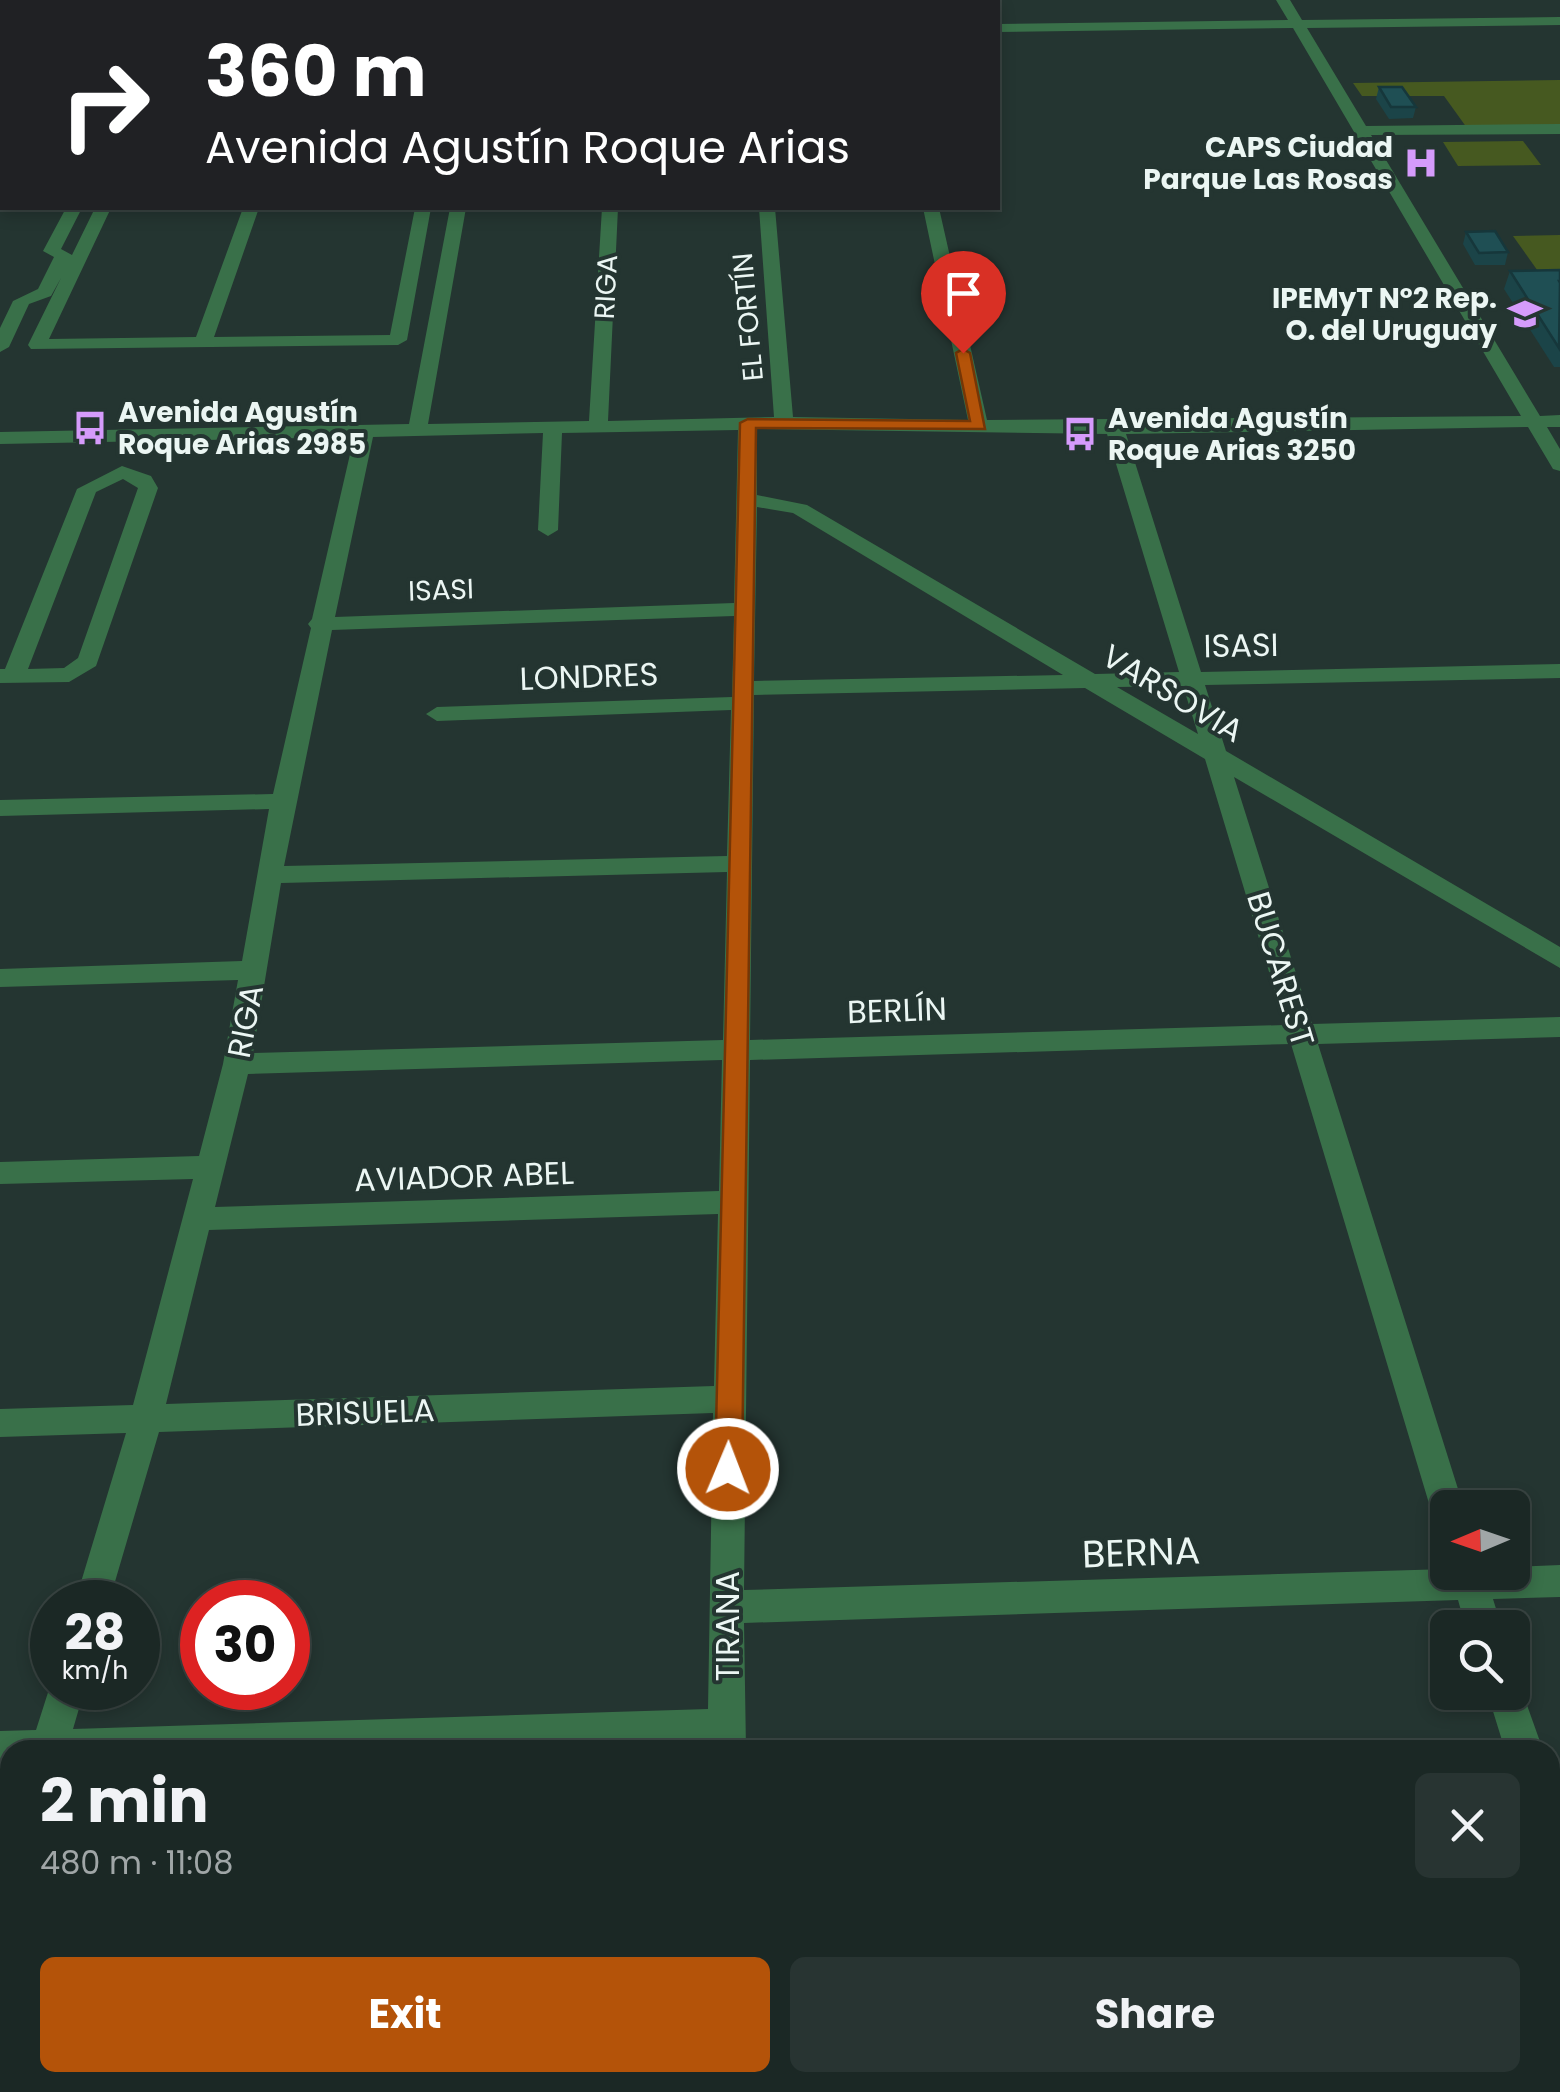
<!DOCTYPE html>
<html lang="en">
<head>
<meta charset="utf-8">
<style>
	:root { --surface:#1b2825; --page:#283432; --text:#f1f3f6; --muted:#a0a6a7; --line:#394442; --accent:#b45309 }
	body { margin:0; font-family:Poppins,sans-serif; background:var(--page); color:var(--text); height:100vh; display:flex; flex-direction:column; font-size:38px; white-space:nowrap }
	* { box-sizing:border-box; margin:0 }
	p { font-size:32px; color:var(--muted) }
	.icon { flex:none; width:55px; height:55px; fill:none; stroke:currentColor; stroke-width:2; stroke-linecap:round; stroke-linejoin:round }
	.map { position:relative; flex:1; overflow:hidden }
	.details { position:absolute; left:0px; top:1740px; width:1560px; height:352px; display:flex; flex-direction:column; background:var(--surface); border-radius:30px 30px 0 0; box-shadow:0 5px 15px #0003,0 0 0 2px var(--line) }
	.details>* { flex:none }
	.banner { position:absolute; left:0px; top:0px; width:1000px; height:210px; box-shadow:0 5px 15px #0003,0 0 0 2px var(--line); background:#202124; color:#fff; overflow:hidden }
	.needle { width:65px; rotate:268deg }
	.controls { position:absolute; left:1430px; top:1490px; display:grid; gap:20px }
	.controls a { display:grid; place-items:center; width:100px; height:100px; border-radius:15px; background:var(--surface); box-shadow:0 5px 15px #0003,0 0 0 2px var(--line); font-size:50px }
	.speed { position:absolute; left:30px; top:1580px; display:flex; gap:20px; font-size:50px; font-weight:700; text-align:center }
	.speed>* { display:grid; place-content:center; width:130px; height:130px; border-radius:50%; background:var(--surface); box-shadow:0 5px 15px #0003,0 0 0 2px var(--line); line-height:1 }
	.speed small { font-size:25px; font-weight:400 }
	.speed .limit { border:15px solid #d22; background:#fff; color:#111 }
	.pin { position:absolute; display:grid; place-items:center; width:85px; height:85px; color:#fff; margin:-102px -42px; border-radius:50% 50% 50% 0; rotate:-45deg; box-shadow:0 0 10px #0007 }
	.pin .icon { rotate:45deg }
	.me { position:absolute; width:110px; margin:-55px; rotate:1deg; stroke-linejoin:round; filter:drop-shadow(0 0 8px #0008) }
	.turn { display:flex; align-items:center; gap:35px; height:210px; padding:0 40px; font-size:45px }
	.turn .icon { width:130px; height:130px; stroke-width:2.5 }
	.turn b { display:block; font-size:70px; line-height:85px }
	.round { display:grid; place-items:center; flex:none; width:105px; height:105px; border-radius:15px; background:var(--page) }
	.overview { display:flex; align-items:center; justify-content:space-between; height:170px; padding:0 40px }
	h1 { font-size:60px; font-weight:700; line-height:75px }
	.primary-button { display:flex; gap:20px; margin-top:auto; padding:20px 40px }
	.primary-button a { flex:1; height:115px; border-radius:15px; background:var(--accent); color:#fff; font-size:40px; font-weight:700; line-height:115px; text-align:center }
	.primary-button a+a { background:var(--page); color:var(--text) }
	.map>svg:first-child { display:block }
</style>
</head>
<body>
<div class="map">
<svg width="1560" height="2092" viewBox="0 0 1560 2092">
	<rect width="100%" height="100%" fill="#243531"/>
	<!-- green -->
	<g fill="#465920">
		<path d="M 1560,80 L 1560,127 L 1467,128 L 1444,96 L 1362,96 L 1353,83 Z"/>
		<path d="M 1523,141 L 1541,165 L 1458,166 L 1443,142 Z"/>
		<path d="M 1560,235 L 1560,274 L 1540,274 L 1513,236 Z"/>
	</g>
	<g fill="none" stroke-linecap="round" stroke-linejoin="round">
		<!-- street -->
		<g fill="#397049" fill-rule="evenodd">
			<path d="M 486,0 L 500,0 L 500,2 L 487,2 Z"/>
			<path d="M 615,0 L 629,0 L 629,2 L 616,2 Z"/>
			<path d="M 743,0 L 757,0 L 758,2 L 745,2 Z"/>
			<path d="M 879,0 L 893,0 L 893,2 L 880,2 Z"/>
			<path d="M 1276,0 L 1290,0 L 1302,20 L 1560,17 L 1560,25 L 1307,28 L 1366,126 L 1560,124 L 1560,134 L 1371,135 L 1540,416 L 1560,415 L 1560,427 L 1547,427 L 1560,449 L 1560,471 L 1553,469 L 1528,427 L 1126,434 L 1201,672 L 1560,664 L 1560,678 L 1205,685 L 1226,751 L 1560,947 L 1560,968 L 1234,777 L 1312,1024 L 1560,1017 L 1560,1037 L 1318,1044 L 1464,1508 L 1448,1508 L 1448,1525 L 1436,1521 L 1431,1510 L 1291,1044 L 750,1060 L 744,1590 L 1448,1569 L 1448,1572 L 1512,1572 L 1512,1567 L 1560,1565 L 1560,1597 L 1493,1599 L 1502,1628 L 1466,1628 L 1458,1600 L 744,1623 L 746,1750 L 708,1750 L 708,1744 L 529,1750 L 10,1750 L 10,1767 L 0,1767 L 0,1731 L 36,1730 L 52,1680 L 52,1688 L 85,1688 L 73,1729 L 708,1709 L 713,1413 L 159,1432 L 109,1602 L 75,1602 L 126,1433 L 0,1437 L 0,1409 L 133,1405 L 193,1179 L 0,1184 L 0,1162 L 199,1156 L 223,1064 L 238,980 L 0,987 L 0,969 L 242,961 L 269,809 L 0,816 L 0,800 L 273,794 L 311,628 L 308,624 L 312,619 L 354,437 L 0,444 L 0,432 L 409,424 L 450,208 L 466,208 L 428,424 L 589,421 L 602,208 L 618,208 L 608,421 L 774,417 L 759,208 L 775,208 L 793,417 L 968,420 L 923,208 L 939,208 L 987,420 L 1521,416 L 1293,28 L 998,32 L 998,24 L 1288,20 ZM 757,429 L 1107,434 L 1179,672 L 1095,674 L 807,505 L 757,495 ZM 738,430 L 734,603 L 335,617 L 373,437 L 543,433 L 538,530 L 548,536 L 558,530 L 562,433 ZM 757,507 L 793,513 L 1063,675 L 754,681 ZM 734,616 L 732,697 L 437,707 L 426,714 L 437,721 L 731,710 L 727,856 L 284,866 L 332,630 ZM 1183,686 L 1198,734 L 1117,687 ZM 1085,688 L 1205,759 L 1285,1025 L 750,1040 L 754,695 ZM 727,872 L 723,1040 L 253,1053 L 281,883 ZM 722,1060 L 719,1191 L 215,1207 L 248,1074 ZM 718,1214 L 714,1386 L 166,1404 L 209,1230 Z"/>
			<rect x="0" y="37" width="2" height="8"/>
			<rect x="0" y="86" width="2" height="8"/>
			<path d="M 0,148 L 2,149 L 2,158 L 0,158 Z"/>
			<path d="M 2,176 L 2,189 L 0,190 L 0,177 Z"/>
			<path d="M 66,208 L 82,208 L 61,249 L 72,255 L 95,208 L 111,208 L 49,339 L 196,337 L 243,208 L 259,208 L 214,337 L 390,335 L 415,208 L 431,208 L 407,340 L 398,345 L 31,349 L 28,345 L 61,278 L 51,296 L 29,304 L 9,347 L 0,352 L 0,328 L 13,301 L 38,289 L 54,257 L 43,251 Z"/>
			<path d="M 122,466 L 151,476 L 158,488 L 96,666 L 69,682 L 0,683 L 0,669 L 5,669 L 77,489 ZM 123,479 L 138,488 L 78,658 L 64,668 L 28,669 L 96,492 Z"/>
			<path d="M 1512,1678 L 1518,1680 L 1543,1750 L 1505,1750 L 1487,1692 L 1512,1692 Z"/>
			<path d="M 1550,1813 L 1560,1817 L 1560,1882 L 1550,1878 Z"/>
			<path d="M 10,2075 L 10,2082 L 49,2082 L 47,2092 L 5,2092 Z"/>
			<rect x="708" y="2082" width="42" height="10"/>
		</g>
	</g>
	<!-- wall -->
	<g fill="#1b4448">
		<path d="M 1379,87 L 1416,107 L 1413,118 L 1389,119 L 1376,99 Z"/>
		<path d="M 1466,232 L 1508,252 L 1505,265 L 1475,265 L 1463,244 Z"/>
		<path d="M 1560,270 L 1560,367 L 1554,367 L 1504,289 L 1510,271 Z"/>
	</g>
	<!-- building -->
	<g fill="#1f4f54" stroke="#16373b" stroke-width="2.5">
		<path d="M 1379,87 L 1402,87 L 1416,107 L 1391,107 Z"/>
		<path d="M 1495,231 L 1508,252 L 1479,253 L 1466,232 Z"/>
		<path d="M 1560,270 L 1560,281 L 1559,281 L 1560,283 L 1559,348 L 1510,271 Z"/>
	</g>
	<!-- route -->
	<path fill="#b45309" stroke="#753606" stroke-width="2.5" d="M 963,349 L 970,353 L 985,429 L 756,428 L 742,1469 L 738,1477 L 728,1481 L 719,1477 L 715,1469 L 740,423 L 748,419 L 970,421 L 956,353 Z"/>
	<!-- icons -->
	<defs>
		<g id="hospital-bare" transform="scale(2.7)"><path d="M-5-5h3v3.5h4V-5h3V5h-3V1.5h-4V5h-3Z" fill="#d59bfb" stroke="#243531" stroke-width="2.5" paint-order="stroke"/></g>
		<g id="school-bare" transform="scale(2.7)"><path d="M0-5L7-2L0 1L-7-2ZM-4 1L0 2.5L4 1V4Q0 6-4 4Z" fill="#d59bfb" stroke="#243531" stroke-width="2.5" paint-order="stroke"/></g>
		<g id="bus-bare" transform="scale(2.7)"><path d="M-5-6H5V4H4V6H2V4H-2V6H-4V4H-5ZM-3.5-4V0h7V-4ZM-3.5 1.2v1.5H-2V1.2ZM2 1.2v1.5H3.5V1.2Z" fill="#d59bfb" stroke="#243531" stroke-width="2.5" paint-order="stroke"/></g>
	</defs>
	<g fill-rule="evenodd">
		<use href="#hospital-bare" x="1421" y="163"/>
		<use href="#school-bare" x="1525" y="314"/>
		<use href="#bus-bare" x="90" y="428"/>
		<use href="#bus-bare" x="1080" y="434"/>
	</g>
	<g text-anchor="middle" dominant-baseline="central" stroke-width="8" stroke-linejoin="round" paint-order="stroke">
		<!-- far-poi labels -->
		<g font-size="28" font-weight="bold" fill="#ebf6f3" stroke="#243531" text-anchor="end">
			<text x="1393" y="147">CAPS Ciudad<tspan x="1393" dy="32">Parque Las Rosas</tspan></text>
			<text x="1497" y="298">IPEMyT Nº2 Rep.<tspan x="1497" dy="32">O. del Uruguay</tspan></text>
			<text x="118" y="412" text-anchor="start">Avenida Agustín<tspan x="118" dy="32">Roque Arias 2985</tspan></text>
			<text x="1108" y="418" text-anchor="start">Avenida Agustín<tspan x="1108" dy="32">Roque Arias 3250</tspan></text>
		</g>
		<!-- far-street labels -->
		<g font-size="28" fill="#ebf6f3" stroke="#243531">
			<text transform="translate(606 287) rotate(-87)">RIGA</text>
			<text transform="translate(748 317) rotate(-95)">EL FORTÍN</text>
			<text transform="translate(441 590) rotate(-2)">ISASI</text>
		</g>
		<!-- street labels -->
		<g font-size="32" fill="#ebf6f3" stroke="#243531">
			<text transform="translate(1241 645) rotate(-1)">ISASI</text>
			<text transform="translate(589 676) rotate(-2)">LONDRES</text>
			<text transform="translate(1173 693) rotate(31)">VARSOVIA</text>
			<text transform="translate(1281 969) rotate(73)">BUCAREST</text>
			<text transform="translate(897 1010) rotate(-2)">BERLÍN</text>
			<text transform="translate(245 1021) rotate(-79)">RIGA</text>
			<text transform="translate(464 1176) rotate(-2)">AVIADOR ABEL</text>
			<text transform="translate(365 1412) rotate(-2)">BRISUELA</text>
			<text transform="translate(727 1626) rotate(-90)">TIRANA</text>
		</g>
		<!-- near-street labels -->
		<g font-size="38" fill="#ebf6f3" stroke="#243531">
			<text transform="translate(1141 1552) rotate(-2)">BERNA</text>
		</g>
	</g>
</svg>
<div class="controls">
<a><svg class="needle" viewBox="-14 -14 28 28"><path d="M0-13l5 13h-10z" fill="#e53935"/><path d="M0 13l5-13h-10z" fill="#a0a6a7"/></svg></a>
<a><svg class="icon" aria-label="search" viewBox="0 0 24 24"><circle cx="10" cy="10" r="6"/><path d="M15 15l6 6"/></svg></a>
</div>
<div class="speed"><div>28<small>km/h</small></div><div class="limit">30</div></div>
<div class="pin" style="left:963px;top:353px;background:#d93025"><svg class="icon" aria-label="arrive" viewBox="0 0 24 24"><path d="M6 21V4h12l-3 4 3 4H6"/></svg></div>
<svg class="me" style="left:728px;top:1469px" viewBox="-20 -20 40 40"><circle r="17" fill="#b45309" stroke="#fff" stroke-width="3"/><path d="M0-11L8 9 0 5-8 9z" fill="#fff"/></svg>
<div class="banner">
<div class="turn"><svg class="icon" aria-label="right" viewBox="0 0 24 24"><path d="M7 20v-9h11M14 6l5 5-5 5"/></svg><div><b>360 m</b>Avenida Agustín Roque Arias</div></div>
</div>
<section class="details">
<div class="overview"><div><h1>2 min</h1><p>480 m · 11:08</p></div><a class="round"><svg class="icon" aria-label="close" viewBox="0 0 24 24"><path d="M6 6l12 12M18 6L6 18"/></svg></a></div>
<div class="primary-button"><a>Exit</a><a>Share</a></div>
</section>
</div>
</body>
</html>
